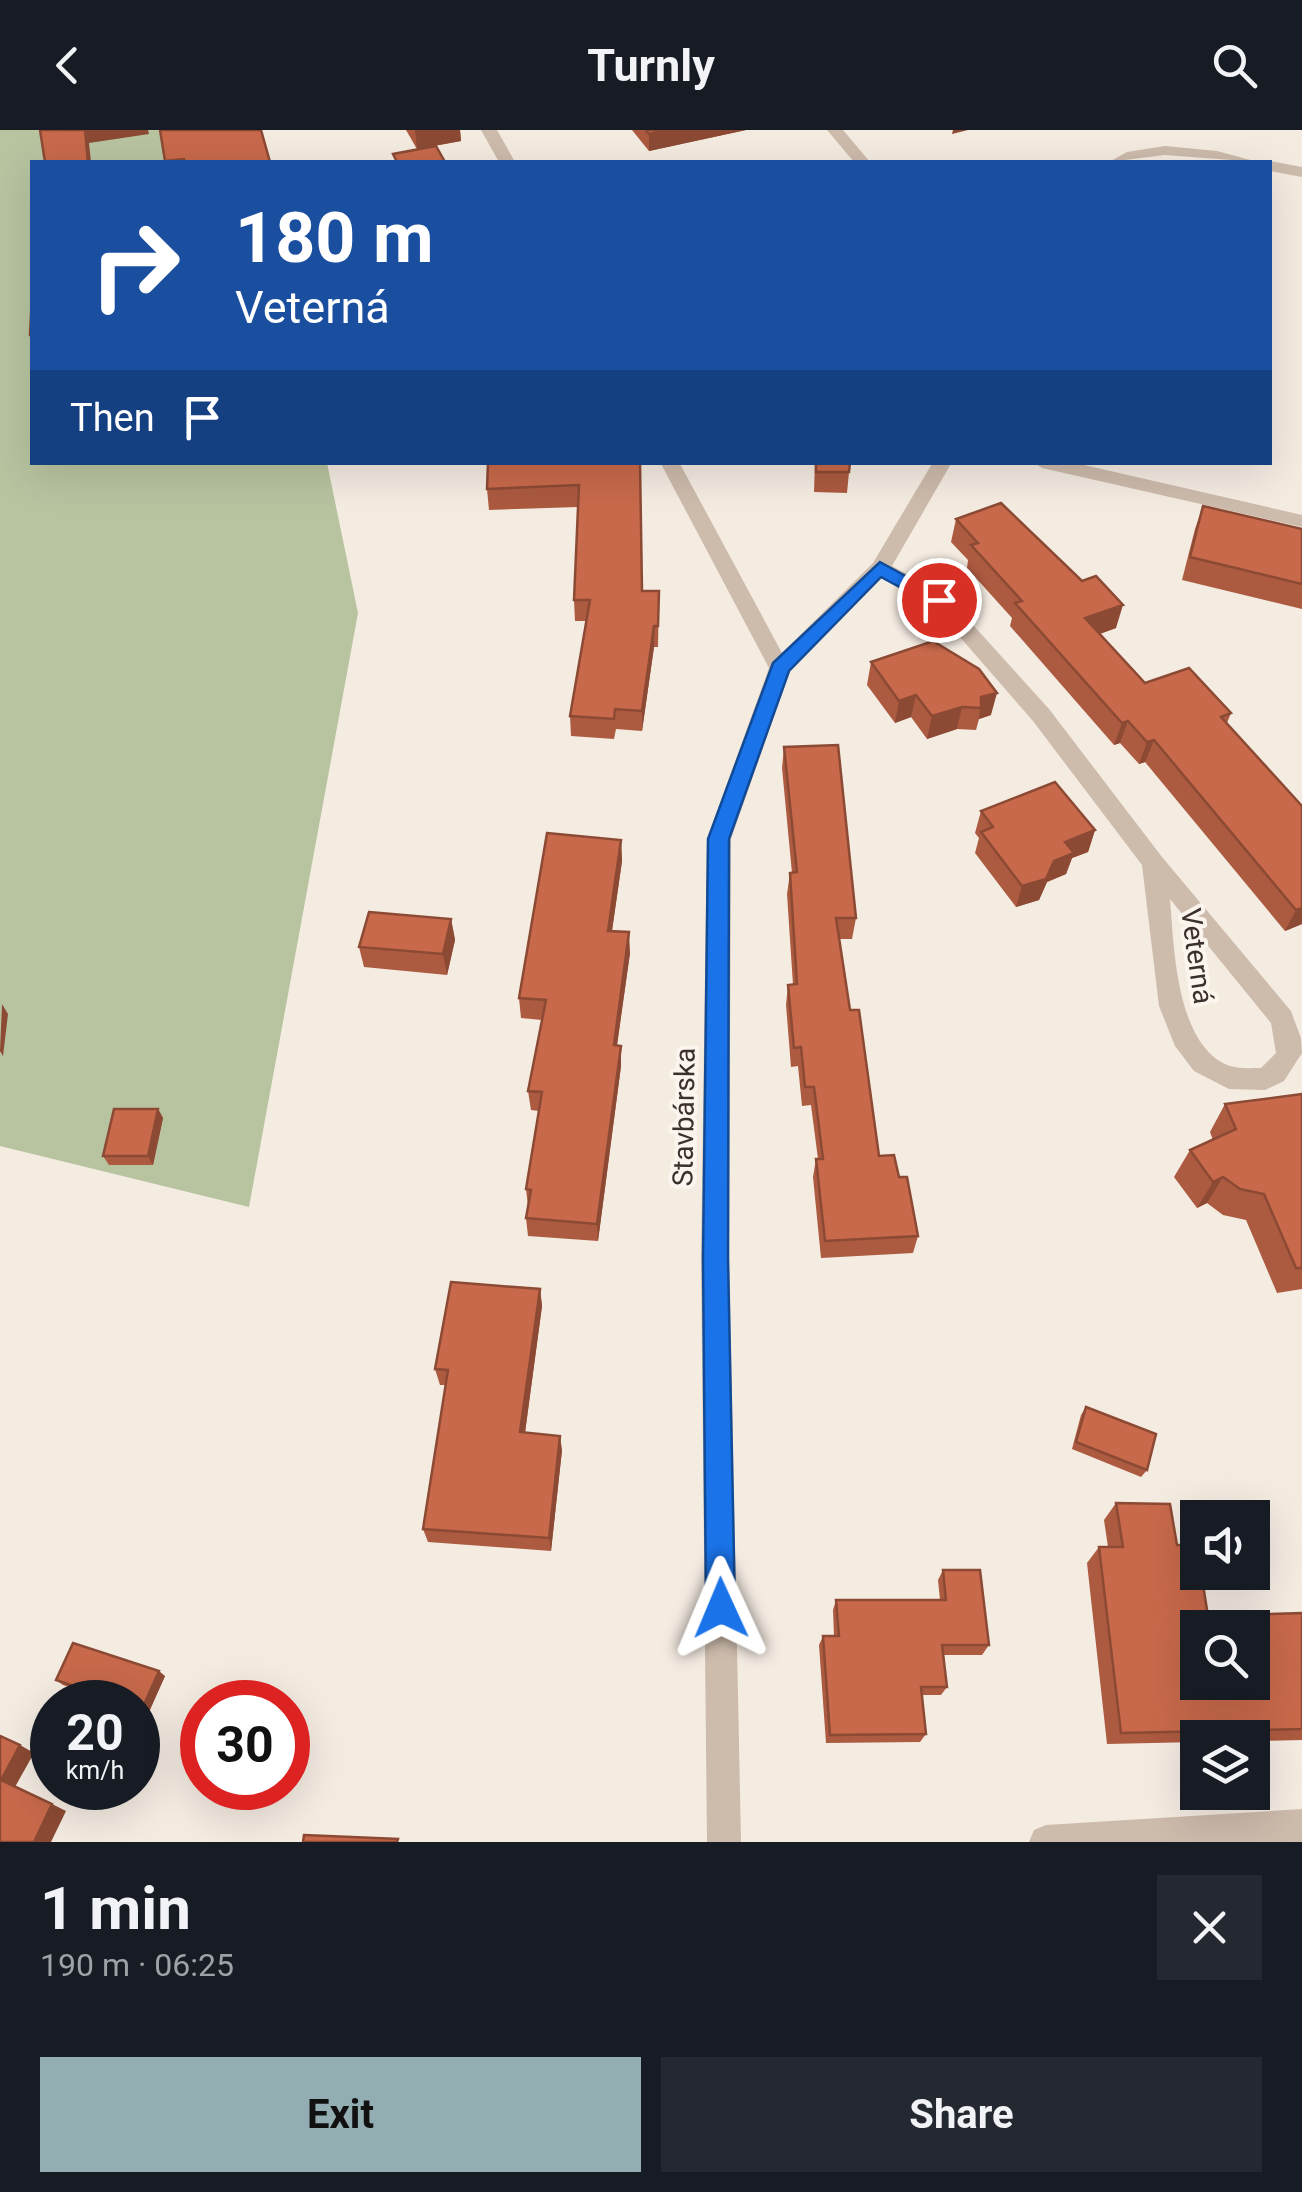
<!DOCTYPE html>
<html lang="en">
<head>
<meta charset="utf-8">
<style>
	:root { --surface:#171b24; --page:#242831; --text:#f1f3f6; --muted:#9ea1a6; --accent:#92aeb2 }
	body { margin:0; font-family:Roboto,sans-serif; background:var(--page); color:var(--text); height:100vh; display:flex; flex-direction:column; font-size:38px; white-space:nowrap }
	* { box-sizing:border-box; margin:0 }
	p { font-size:32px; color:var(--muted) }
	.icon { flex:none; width:55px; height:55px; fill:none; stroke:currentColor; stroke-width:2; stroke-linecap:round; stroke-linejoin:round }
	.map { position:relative; height:1712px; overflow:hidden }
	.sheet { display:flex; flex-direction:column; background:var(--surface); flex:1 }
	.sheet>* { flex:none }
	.top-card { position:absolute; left:30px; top:30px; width:1242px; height:305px; border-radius:0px; box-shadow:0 10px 40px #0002; background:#1a4fa0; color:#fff; overflow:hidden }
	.fabs { position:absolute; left:1180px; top:1370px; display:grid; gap:20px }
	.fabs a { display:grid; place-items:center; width:90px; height:90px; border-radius:0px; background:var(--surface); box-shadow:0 10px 40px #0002; font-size:50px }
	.speed { position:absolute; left:30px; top:1550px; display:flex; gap:20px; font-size:50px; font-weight:700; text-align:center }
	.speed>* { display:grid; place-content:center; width:130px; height:130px; border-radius:50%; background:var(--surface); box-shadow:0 10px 40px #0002; line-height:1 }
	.speed small { font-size:25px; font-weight:400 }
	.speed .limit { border:15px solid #d22; background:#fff; color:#111 }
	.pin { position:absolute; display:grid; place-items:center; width:85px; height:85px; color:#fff; margin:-42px; border:5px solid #fff; border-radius:50%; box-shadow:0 2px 10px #0007 }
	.me { position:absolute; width:110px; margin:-55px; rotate:359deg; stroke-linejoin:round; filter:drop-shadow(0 0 8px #0008) }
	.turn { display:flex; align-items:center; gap:35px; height:210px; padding:0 40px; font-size:45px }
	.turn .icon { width:130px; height:130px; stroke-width:2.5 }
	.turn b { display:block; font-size:70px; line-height:85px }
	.then { display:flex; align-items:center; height:95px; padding:0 40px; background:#0003; gap:20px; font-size:38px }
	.round { display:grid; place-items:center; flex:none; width:105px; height:105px; border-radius:0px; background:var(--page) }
	.overview { display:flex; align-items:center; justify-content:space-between; height:170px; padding:0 40px }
	h1 { font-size:60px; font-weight:700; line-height:75px }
	.button { display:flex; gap:20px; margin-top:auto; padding:20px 40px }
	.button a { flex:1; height:115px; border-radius:0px; background:var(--accent); color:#111; font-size:40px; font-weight:700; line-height:115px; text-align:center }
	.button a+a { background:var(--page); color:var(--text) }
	header { display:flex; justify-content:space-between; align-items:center; height:130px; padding:0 40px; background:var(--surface); font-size:45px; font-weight:700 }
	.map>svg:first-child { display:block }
</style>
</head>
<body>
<header><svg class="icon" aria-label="back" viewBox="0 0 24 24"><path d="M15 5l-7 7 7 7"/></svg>Turnly<svg class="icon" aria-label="search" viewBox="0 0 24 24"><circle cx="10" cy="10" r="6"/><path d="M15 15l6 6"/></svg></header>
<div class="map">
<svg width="1302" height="1712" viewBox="0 0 1302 1712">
	<rect width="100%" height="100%" fill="#f4ebe1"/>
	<!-- green -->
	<path fill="#b8c4a0" d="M 0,0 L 258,0 L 265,32 L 32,32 L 32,332 L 327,333 L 358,483 L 249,1077 L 0,1016 Z"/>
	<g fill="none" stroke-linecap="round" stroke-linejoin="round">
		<!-- minor -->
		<g fill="#cdbbac" fill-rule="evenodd">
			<path d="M 481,0 L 497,0 L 515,32 L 499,32 Z"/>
			<path d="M 827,0 L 843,0 L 870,32 L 854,32 Z"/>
			<path d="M 1165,16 L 1217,21 L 1258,32 L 1165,25 L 1109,32 L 1127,22 Z"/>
			<path d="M 1270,31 L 1302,37 L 1302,47 L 1270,41 L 1270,32 L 1265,32 Z"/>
			<path d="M 660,332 L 679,332 L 782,523 L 873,433 L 933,332 L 952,332 L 892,436 L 946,465 L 1049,579 L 1162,727 L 1291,881 L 1301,908 L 1302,923 L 1284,951 L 1265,960 L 1229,959 L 1194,941 L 1175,916 L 1159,876 L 1142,735 L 1033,591 L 932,475 L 882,448 L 790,541 L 731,709 L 729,1128 L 741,1712 L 707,1712 L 701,1128 L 707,709 L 769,538 ZM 1170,769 L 1271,893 L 1276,923 L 1261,938 C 1251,938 1239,939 1230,936 C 1176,917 1174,817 1170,769 Z"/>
			<path d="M 1033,332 L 1071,332 L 1302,385 L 1302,397 L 1042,338 Z"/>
			<path d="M 1302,1679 L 1302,1712 L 1029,1712 L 1034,1700 L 1046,1695 Z"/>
		</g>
	</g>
	<!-- wall -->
	<g fill="#ac5a40">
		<path d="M 406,0 L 460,0 L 461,11 L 417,19 Z"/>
		<path d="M 632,0 L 746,0 L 649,21 Z"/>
		<path d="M 640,332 L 642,461 L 659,461 L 658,517 L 654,517 L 642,601 L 616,599 L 614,609 L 571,606 L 570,586 L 586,491 L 575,491 L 574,470 L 578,377 L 489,380 L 487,359 Z"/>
		<path d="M 815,332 L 850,332 L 847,363 L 814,362 Z"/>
		<path d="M 1203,376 L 1302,399 L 1302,479 L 1182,450 L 1195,399 Z"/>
		<path d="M 956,389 L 1116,498 L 1100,504 L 1145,553 L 1231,583 L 1227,593 L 1302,676 L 1302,794 L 1285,801 L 1145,632 L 1139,634 L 1120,613 L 1114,615 L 1010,496 L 1012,488 L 967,438 L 968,430 L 951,412 Z"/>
		<path d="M 933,511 L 991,585 L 979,589 L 976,600 L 957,599 L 927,609 L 911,587 L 895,593 L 867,555 L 871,532 Z"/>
		<path d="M 784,617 L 856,788 L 852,809 L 839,809 L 850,880 L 879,1026 L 899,1047 L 918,1106 L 913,1123 L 821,1128 L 813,1047 L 816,1029 L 818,1029 L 811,975 L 802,976 L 798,936 L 791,937 L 786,875 L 788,855 L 793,855 L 787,764 L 790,743 L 792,743 L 782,638 Z"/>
		<path d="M 981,681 L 1095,700 L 1088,722 L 1072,728 L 1066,744 L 1047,752 L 1039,770 L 1016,777 L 975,723 L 979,708 L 975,703 Z"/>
		<path d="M 621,710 L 622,731 L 612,801 L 630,823 L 617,916 L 621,936 L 598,1111 L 528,1106 L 526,1088 L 528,1076 L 526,1059 L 539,981 L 531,980 L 528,961 L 542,890 L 521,888 L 519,868 Z"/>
		<path d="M 451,789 L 455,810 L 447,845 L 364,837 L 359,817 Z"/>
		<path d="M 1302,964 L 1302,1159 L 1277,1163 L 1246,1090 L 1223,1085 L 1207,1073 L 1197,1078 L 1174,1047 L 1190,1020 L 1213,1010 L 1210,1002 L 1225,974 Z"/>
		<path d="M 158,979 L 163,988 L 153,1035 L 109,1035 L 103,1026 Z"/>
		<path d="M 540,1159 L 542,1176 L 525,1303 L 562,1320 L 551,1421 L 428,1412 L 423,1399 L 446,1255 L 440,1255 L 435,1239 Z"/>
		<path d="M 1086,1277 L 1147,1340 L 1141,1347 L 1072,1319 L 1081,1285 Z"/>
		<path d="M 1116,1373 L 1177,1415 L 1208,1486 L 1302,1483 L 1302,1610 L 1252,1611 L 1252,1608 L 1198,1608 L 1198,1612 L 1107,1614 L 1087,1433 L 1099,1417 L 1108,1417 L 1104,1390 Z"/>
		<path d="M 943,1440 L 989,1515 L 982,1525 L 944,1525 L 947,1557 L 941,1565 L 922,1565 L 926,1604 L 920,1612 L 826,1613 L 819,1515 L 823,1506 L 834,1506 L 833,1480 L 836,1470 L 940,1470 L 938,1450 Z"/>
		<path d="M 165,1546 L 148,1584 L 138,1581 L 138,1572 L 114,1572 L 63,1555 L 56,1550 Z"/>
	</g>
	<!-- shaded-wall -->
	<g fill="#8c4a34">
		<path d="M 85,0 L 148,0 L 149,4 L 89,13 L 91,32 L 88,32 Z"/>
		<path d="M 415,0 L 460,0 L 461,11 L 417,19 Z"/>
		<path d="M 666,0 L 746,0 L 649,21 L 649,4 Z"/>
		<path d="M 953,0 L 968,0 L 952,4 Z"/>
		<path d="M 184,29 L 185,32 L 165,32 L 165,31 Z"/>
		<path d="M 1123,475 L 1116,498 L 1079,511 L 1085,488 Z"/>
		<path d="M 654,496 L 654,517 L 642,601 L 642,581 Z"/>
		<path d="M 997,563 L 991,585 L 979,589 L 981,567 Z"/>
		<path d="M 916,565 L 911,587 L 895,593 L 899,571 Z"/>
		<path d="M 962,577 L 957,599 L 927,609 L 932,586 Z"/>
		<path d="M 1128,591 L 1120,613 L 1114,615 L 1122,593 Z"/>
		<path d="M 1154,610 L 1145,632 L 1139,634 L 1147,612 Z"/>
		<path d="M 1095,700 L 1088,722 L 1072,728 L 1066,744 L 1047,752 L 1039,770 L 1016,777 L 1022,756 L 1054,731 L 1065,712 Z"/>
		<path d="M 621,710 L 622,731 L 609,821 L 608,801 Z"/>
		<path d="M 1302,778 L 1302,794 L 1285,801 L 1296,780 Z"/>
		<path d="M 451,789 L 455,810 L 447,845 L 443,824 Z"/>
		<path d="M 629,802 L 630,823 L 614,935 L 614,915 Z"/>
		<path d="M 2,874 L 8,884 L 3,926 L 0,921 Z"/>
		<path d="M 621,916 L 621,936 L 598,1111 L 597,1094 Z"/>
		<path d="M 158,979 L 163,988 L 153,1035 L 148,1026 Z"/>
		<path d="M 1223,1047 L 1207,1073 L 1197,1078 L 1213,1052 Z"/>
		<path d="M 540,1159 L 542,1176 L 523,1317 L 520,1302 Z"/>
		<path d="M 560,1306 L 562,1320 L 551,1421 L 549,1408 Z"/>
		<path d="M 159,1541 L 165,1546 L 148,1584 L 142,1579 Z"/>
		<path d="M 20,1615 L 34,1623 L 15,1657 L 1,1650 Z"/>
		<path d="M 52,1674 L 66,1681 L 51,1712 L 34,1712 Z"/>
	</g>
	<!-- building -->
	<g fill="#c8694b" stroke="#8c4a34" stroke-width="2.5" fill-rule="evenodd">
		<path d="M 40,0 L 85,0 L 88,32 L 45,32 Z"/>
		<path d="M 160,0 L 261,0 L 270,32 L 185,32 L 184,29 L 165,31 Z"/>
		<path d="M 646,0 L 666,0 L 649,4 Z"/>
		<path d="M 436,16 L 445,32 L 397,32 L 393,24 Z"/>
		<path d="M 32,164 L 32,205 L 30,205 Z"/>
		<path d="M 488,332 L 640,332 L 642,461 L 659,461 L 658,496 L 654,496 L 642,581 L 615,579 L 614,589 L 570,586 L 590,470 L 574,470 L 579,355 L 487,359 Z"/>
		<path d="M 816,332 L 850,332 L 849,342 L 816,342 Z"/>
		<path d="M 1001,373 L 1082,451 L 1096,446 L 1123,475 L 1085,488 L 1145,553 L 1189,538 L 1231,583 L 1221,587 L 1302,676 L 1302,778 L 1296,780 L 1154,610 L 1147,612 L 1128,591 L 1122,593 L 1015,473 L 1022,471 L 971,415 L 978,413 L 956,389 Z"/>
		<path d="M 1203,376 L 1302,399 L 1302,454 L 1190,427 Z"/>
		<path d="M 933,511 L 979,539 L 997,563 L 981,567 L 981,578 L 962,577 L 932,586 L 916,565 L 899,571 L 871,532 Z"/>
		<path d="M 838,615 L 856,788 L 836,788 L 850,880 L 859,880 L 879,1026 L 894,1025 L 899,1047 L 907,1047 L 918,1106 L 825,1111 L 816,1029 L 823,1029 L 814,957 L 805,957 L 801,917 L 794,918 L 788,855 L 797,854 L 790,743 L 797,742 L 784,617 Z"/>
		<path d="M 1055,652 L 1095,700 L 1065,712 L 1074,723 L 1054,731 L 1046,749 L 1022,756 L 981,702 L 993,697 L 981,681 Z"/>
		<path d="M 547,703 L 621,710 L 608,801 L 629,802 L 614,915 L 621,916 L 597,1094 L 526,1088 L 531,1060 L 526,1059 L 542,962 L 528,961 L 546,870 L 519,868 Z"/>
		<path d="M 369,782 L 451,789 L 443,824 L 359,817 Z"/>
		<path d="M 1302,964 L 1302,1138 L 1296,1138 L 1264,1064 L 1240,1059 L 1223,1047 L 1213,1052 L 1190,1020 L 1236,999 L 1225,974 Z"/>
		<path d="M 114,979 L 158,979 L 148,1026 L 103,1026 Z"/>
		<path d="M 451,1152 L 540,1159 L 520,1302 L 560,1306 L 549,1408 L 423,1399 L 448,1240 L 435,1239 Z"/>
		<path d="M 1086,1277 L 1156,1304 L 1147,1340 L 1076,1312 Z"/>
		<path d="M 1116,1373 L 1170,1374 L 1177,1415 L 1196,1415 L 1198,1442 L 1201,1442 L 1208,1486 L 1302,1483 L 1302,1599 L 1121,1603 L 1099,1417 L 1123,1417 ZM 1198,1498 L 1252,1498 L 1252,1552 L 1198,1552 Z"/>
		<path d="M 943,1440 L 980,1440 L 989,1515 L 942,1515 L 947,1557 L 921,1557 L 926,1604 L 830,1605 L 823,1506 L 839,1506 L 836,1470 L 946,1470 Z"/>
		<path d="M 73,1513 L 159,1541 L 142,1579 L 138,1578 L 138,1572 L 122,1572 L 56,1550 Z"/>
		<path d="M 0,1606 L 20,1615 L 1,1650 L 52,1674 L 34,1712 L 0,1712 Z"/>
		<path d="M 304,1705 L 398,1709 L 397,1712 L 303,1712 Z"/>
	</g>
	<!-- route -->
	<path fill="#1a73e8" stroke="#114b97" stroke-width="2.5" d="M 880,432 L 949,470 L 939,477 L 933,475 L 881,447 L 789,541 L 729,709 L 728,1128 L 735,1478 L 731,1489 L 721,1493 L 711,1489 L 706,1478 L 703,1128 L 708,709 L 773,533 Z"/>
	<g text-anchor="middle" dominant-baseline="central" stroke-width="8" stroke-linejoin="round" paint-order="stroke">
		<!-- street labels -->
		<g font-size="28" fill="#3b302b" stroke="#fbf5ee">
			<text transform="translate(1197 826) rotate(82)">Veterná</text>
			<text transform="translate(684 987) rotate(-89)">Stavbárska</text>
		</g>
	</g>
</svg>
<div class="fabs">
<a><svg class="icon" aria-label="sound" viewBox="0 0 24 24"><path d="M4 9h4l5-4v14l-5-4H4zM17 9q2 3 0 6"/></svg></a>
<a><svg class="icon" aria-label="search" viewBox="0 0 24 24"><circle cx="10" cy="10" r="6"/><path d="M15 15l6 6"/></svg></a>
<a><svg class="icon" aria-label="layers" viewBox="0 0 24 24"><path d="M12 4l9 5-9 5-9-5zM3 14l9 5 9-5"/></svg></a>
</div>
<div class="speed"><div>20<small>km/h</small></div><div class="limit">30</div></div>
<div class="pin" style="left:939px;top:470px;background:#d93025"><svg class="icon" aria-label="arrive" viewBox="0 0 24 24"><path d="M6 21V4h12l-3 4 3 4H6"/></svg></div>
<svg class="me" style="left:721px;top:1478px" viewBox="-20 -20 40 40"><path d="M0-17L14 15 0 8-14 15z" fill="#1a73e8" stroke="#fff" stroke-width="4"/></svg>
<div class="top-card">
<div class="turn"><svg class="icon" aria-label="right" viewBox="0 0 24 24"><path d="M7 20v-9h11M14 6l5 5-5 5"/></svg><div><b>180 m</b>Veterná</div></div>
<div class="then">Then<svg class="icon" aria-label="arrive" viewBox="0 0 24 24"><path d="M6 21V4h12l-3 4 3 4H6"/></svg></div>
</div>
</div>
<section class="sheet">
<div class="overview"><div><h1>1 min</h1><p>190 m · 06:25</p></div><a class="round"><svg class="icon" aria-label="close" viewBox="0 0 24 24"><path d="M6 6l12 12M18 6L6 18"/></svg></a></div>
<div class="button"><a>Exit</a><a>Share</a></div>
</section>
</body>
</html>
